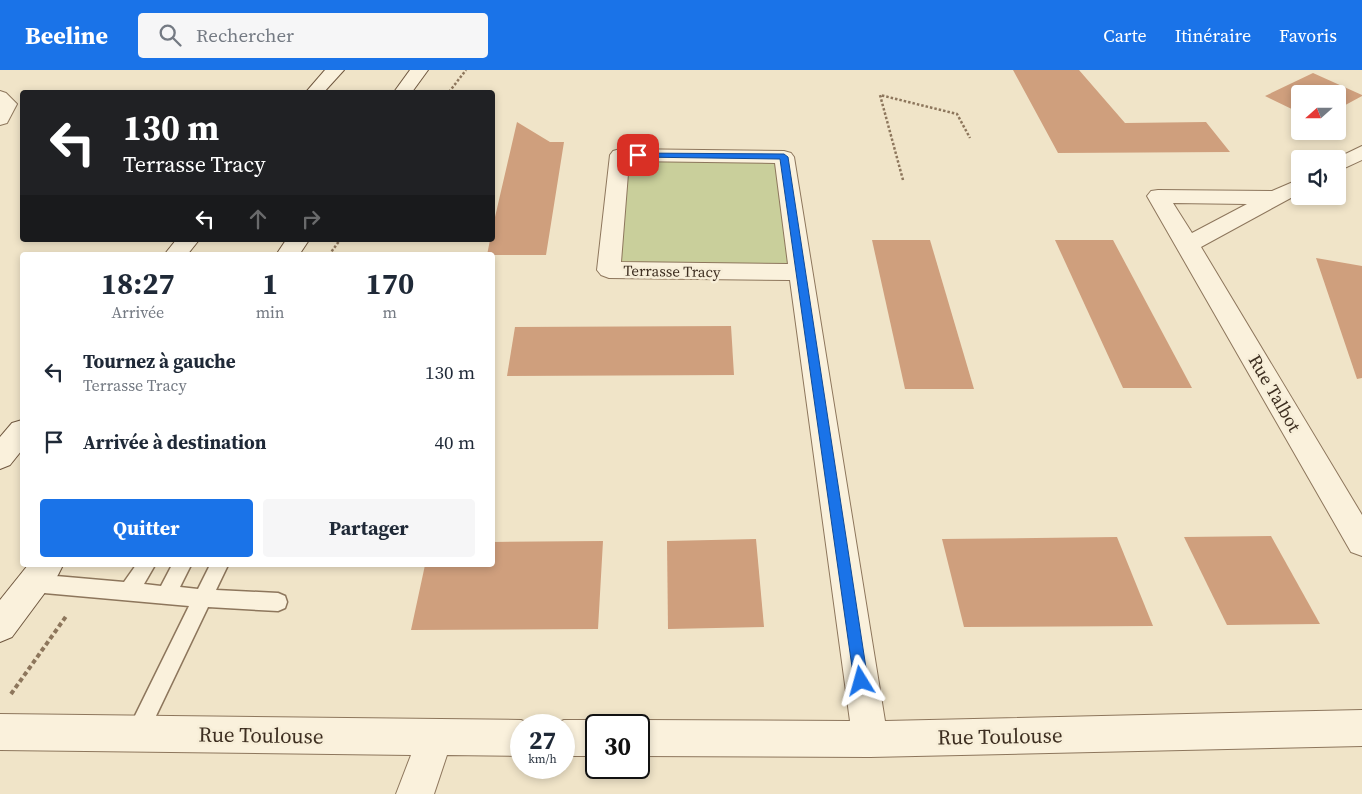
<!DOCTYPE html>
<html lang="fr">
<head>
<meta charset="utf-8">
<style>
	:root { --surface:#fff; --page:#f6f6f7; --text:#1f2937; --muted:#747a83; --accent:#1a73e8 }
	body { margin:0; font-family:"Source Serif 4",serif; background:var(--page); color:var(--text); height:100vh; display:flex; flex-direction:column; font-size:19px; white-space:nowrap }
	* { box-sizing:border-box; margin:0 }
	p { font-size:16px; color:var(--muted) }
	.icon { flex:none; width:28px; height:28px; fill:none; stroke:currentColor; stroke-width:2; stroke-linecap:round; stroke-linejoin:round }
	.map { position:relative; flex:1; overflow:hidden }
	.side { position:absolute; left:20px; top:182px; width:475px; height:315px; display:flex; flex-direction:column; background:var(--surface); border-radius:5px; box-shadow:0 2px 8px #0003 }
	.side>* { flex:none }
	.hud { position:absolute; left:20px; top:20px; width:475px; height:152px; border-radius:5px; box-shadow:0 2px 8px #0003; background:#202124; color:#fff; overflow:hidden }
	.needle { width:32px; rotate:249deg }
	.controls { position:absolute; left:1291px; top:15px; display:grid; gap:10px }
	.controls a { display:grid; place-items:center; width:55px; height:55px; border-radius:5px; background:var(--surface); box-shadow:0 2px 8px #0003; font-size:25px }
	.speed { position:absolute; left:510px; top:644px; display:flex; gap:10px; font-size:25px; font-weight:700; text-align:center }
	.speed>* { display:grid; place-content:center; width:65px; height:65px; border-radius:50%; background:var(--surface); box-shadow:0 2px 8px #0003; line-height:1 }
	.speed small { font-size:12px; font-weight:400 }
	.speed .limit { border:2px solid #111; border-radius:8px; background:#fff; color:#111 }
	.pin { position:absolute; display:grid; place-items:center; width:42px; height:42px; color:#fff; margin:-21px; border-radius:10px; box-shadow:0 2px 8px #0006 }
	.me { position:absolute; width:55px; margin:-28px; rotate:352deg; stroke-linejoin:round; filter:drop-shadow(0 0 4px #0008) }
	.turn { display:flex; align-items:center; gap:18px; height:105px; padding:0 20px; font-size:22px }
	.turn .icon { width:65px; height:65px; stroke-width:2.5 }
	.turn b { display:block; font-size:35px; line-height:42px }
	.lanes { display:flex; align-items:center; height:48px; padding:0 20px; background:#0003; justify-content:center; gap:25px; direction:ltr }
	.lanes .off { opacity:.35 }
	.eta { display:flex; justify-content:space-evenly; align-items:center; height:85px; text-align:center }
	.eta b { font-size:30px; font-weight:700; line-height:35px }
	.action { display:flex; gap:10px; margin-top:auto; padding:10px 20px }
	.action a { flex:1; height:58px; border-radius:5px; background:var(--accent); color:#fff; font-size:20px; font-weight:700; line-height:58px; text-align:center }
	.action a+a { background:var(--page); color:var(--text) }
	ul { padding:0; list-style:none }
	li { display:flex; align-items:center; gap:15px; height:70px; padding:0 20px }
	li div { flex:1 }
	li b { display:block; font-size:19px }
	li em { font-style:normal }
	header { display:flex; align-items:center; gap:30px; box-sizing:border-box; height:70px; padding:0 25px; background:var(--accent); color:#fff }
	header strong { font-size:24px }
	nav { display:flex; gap:28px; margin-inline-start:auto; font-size:18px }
	.search { width:350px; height:45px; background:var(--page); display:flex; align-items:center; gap:12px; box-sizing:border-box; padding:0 18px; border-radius:5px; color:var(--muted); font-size:19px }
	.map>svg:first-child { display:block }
</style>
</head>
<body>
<header>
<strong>Beeline</strong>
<div class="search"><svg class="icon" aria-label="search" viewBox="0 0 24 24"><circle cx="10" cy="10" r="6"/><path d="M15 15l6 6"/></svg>Rechercher</div>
<nav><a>Carte</a><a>Itinéraire</a><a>Favoris</a></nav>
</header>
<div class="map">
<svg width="1362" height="724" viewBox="0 0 1362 724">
	<rect width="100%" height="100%" fill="#f0e4c8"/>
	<!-- green -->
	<path fill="#c9cf9b" d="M 627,89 L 777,92 L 791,196 L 619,194 Z"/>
	<!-- building -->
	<g fill="#cf9f7d">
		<path d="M 1013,0 L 1079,0 L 1125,53 L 1206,52 L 1230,82 L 1058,83 Z"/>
		<path d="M 1313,3 L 1362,25 L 1362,26 L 1338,39 L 1338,24 L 1300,24 L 1300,43 L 1265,26 Z"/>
		<path d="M 517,52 L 550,72 L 564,72 L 546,185 L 487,185 L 490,170 L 492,170 L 492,160 Z"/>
		<path d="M 872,170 L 930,170 L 974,319 L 905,319 Z"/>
		<path d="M 1055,170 L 1113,170 L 1192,318 L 1123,318 Z"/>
		<path d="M 1316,188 L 1362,196 L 1362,308 L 1357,309 Z"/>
		<path d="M 731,256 L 734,305 L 507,306 L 515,257 Z"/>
		<path d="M 1271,466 L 1320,554 L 1227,555 L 1184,467 Z"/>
		<path d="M 1117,467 L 1153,556 L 964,557 L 942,469 Z"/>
		<path d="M 756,469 L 764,557 L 668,559 L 667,471 Z"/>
		<path d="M 603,471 L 598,559 L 411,560 L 425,495 L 492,495 L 492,472 Z"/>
	</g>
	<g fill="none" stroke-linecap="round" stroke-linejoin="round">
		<!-- lane casing -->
		<g stroke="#8d765c" stroke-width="3">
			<path id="lane" d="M 136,495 L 155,495 L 144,514 L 161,516 L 172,495 L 191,495 L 180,517 L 198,519 L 210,495 L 228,495 L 216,520 L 278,523 L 285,526 L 287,532 L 285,538 L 278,541 L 208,537 L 144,671 L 137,675 L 130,671 L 126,664 L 189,536 L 33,522 L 26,519 L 24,513 L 26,507 L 33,504 L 124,512 Z"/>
		</g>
		<!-- street casing -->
		<g stroke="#8d765c" stroke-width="2">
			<g id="street">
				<path d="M 0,21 L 6,23 L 17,34 L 7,53 L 0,55 Z"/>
				<path d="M 1362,76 L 1362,90 L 1338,101 L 1338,89 L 1335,89 Z"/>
				<path d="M 620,79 L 784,81 L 791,83 L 794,87 L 885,651 L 1362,640 L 1362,676 L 870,687 L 639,686 L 639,655 L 627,655 L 639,650 L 850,651 L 790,210 L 609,208 L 601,205 L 597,200 L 610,85 L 613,81 ZM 629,91 L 775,93 L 788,194 L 621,192 Z"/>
				<path d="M 1300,109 L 1300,123 L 1201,177 L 1362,445 L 1362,486 L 1351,482 L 1147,126 L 1151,121 L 1158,120 L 1272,121 ZM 1173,133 L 1247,134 L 1192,163 Z"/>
				<path d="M 0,644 L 521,650 L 533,655 L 521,655 L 521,686 L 447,685 L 434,724 L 396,724 L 411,685 L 0,680 Z"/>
				<path d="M 564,650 L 596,650 L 608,655 L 596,655 L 596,686 L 564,686 L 564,655 L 552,655 Z"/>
			</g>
		</g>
		<!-- secondary casing -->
		<g stroke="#6f573f" stroke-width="2">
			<g id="secondary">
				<path d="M 325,0 L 344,0 L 324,22 L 306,22 Z"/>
				<path d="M 410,0 L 428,0 L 412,22 L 394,22 Z"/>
				<path d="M 176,170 L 199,170 L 187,185 L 164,185 Z"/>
				<path d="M 286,170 L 309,170 L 299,185 L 276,185 Z"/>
				<path d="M 22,350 L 22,380 L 10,395 L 0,399 L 0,367 L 12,353 Z"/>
				<path d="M 28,495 L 63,495 L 58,505 L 12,567 L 0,572 L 0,530 Z"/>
			</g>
		</g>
		<!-- path-far2 -->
		<g stroke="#8d765c" stroke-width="2.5" stroke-dasharray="2.5 2" stroke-linecap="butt">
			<path d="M 449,22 L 466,0"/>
			<path d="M 903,110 L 880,25 L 957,44 L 970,68"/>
			<path d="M 329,185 L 340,170"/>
		</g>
		<!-- path-far1 -->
		<path stroke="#8d765c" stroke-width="3" stroke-dasharray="4 2.5" stroke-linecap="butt" d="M 329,185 L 330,183"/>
		<!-- path -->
		<path stroke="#8d765c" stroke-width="4" stroke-dasharray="4.5 3" stroke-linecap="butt" d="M 11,624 L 67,545"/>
		<!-- lane -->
		<use href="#lane" fill="#faf1dc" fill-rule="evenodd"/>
		<!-- street -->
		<use href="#street" fill="#faf1dc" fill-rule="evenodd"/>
		<!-- secondary -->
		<use href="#secondary" fill="#faf1dc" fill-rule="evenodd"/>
	</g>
	<!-- route -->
	<path fill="#1a73e8" stroke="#114b97" d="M 635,83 L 784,84 L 788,87 L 868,611 L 866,616 L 861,618 L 856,616 L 854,611 L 780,89 L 638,87 L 634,85 Z"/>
	<g text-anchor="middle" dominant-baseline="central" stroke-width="5" stroke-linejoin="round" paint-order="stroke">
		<!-- far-street labels -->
		<g font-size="15" fill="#3d2e20" stroke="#f7eed8">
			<text transform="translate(672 201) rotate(1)">Terrasse Tracy</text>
		</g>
		<!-- street labels -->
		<g font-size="18" fill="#3d2e20" stroke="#f7eed8">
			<text transform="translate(1275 323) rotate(60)">Rue Talbot</text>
		</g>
		<!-- near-street labels -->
		<g font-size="21" fill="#3d2e20" stroke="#f7eed8">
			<text transform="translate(261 665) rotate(1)">Rue Toulouse</text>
			<text transform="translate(1000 666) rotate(-1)">Rue Toulouse</text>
		</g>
	</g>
</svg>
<div class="controls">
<a><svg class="needle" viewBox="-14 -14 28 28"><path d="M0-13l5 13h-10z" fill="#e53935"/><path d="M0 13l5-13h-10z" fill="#747a83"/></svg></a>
<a><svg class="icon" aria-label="sound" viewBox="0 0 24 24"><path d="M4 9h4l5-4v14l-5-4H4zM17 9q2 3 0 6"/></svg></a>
</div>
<div class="speed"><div>27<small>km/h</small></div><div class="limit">30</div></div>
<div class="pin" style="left:638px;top:85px;background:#d93025"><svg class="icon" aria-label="arrive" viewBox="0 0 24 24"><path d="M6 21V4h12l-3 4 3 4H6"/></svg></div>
<svg class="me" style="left:861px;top:611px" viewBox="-20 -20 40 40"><path d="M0-17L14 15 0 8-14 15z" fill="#1a73e8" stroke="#fff" stroke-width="4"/></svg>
<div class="hud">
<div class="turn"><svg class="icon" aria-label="left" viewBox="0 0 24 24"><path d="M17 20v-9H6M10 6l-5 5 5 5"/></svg><div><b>130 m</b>Terrasse Tracy</div></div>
<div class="lanes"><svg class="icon" aria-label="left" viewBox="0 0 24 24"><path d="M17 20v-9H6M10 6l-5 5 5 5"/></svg><svg class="icon off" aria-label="ahead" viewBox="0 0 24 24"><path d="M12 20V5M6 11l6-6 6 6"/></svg><svg class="icon off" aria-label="right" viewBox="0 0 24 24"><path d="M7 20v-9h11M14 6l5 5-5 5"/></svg></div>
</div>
<section class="side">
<div class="eta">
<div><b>18:27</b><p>Arrivée</p></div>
<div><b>1</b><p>min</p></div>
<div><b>170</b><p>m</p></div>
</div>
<ul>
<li><svg class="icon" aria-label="left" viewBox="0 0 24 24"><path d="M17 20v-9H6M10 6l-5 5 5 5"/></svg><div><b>Tournez à gauche</b><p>Terrasse Tracy</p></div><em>130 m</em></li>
<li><svg class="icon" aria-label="arrive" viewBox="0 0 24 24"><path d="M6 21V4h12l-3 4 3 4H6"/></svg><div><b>Arrivée à destination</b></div><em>40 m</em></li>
</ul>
<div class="action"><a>Quitter</a><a>Partager</a></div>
</section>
</div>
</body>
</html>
